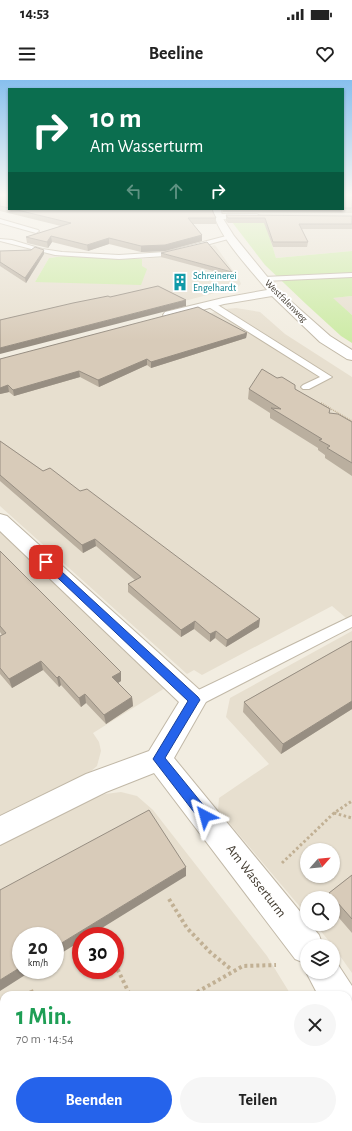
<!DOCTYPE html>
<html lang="de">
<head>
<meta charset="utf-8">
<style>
	:root { --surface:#fff; --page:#f6f6f6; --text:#222; --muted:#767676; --accent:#2563eb }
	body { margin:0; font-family:"Alegreya Sans",sans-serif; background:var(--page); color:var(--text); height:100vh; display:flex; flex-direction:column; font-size:15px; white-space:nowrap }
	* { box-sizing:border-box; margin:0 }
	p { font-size:13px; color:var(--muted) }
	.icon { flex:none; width:22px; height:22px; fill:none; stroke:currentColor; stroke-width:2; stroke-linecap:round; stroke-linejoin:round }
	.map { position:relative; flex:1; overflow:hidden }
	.side { position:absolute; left:0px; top:911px; width:352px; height:140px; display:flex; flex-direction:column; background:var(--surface); border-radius:12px 12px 0 0; box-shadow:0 1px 3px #0004 }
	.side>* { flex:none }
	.guide { position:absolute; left:8px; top:8px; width:336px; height:122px; border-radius:0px; box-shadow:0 1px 3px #0004; background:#0b6e4f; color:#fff; overflow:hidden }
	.needle { width:26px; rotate:63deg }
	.fabs { position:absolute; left:300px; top:763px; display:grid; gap:8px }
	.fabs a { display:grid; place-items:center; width:40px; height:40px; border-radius:50%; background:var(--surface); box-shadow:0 1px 3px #0004; font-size:20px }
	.speed { position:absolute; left:12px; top:847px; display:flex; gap:8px; font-size:20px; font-weight:700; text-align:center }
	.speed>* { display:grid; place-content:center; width:52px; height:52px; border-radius:50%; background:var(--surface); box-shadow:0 1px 3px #0004; line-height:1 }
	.speed small { font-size:10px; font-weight:400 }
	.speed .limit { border:6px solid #d22; background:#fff; color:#111 }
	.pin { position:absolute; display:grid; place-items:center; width:34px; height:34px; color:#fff; margin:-17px; border-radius:8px; box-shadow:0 2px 6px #0006 }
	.me { position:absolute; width:44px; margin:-22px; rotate:321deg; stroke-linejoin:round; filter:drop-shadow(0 0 3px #0008) }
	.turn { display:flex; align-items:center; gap:14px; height:84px; padding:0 16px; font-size:18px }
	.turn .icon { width:52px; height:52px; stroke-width:2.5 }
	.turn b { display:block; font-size:28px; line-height:34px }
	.lanes { display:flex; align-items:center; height:38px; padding:0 16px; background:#0003; justify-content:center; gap:20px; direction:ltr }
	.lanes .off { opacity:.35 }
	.round { display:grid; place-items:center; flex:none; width:42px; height:42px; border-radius:21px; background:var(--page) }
	.headline { display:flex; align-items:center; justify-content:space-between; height:68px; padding:0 16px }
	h1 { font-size:24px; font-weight:600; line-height:30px; color:#1e9e55 }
	.action { display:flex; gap:8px; margin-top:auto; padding:8px 16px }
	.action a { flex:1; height:46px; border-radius:24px; background:var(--accent); color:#fff; font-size:16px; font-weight:600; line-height:46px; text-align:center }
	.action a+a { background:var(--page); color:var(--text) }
	.status { display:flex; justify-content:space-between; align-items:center; height:28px; padding:0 20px; background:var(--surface); direction:ltr }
	.status svg { height:11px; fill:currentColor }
	header { display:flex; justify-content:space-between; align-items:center; height:52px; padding:0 16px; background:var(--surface); font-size:18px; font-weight:600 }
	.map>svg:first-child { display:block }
</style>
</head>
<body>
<div class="status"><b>14:53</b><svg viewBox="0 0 49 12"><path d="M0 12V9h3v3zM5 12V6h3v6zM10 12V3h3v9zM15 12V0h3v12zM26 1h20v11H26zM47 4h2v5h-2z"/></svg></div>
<header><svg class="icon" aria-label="menu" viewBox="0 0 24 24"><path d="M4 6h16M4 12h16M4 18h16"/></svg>Beeline<svg class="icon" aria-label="heart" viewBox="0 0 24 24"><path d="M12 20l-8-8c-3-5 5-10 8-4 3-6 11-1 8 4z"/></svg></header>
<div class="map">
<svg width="352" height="1051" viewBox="0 0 352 1051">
	<rect width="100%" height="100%" fill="#f2ede1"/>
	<!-- residential -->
	<g fill="#e7dfcf" fill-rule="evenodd">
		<path d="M 352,114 L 352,135 L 231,135 L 227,134 L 226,129 L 343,129 Z"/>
		<path d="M 264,139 L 352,139 L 352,171 L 276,178 Z"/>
		<path d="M 215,165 L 239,199 L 241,204 L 238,207 L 0,269 L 0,175 L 44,173 L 64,176 L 49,178 L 35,202 L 61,202 L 142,186 L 142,179 L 173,176 Z"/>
		<path d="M 352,216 L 352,235 L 332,218 Z"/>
		<path d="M 236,228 L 260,232 L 285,254 L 352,297 L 352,543 L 332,526 L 202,595 L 194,590 L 187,594 L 0,426 L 0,290 L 226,229 Z"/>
		<path d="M 0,451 L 165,608 L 93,653 L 99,662 L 101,671 L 97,686 L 84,697 L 0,736 Z"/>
		<path d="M 352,551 L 352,893 L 333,866 L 315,844 L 333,844 L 333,818 L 307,818 L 307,835 L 218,730 L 219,718 L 269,684 L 226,637 L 230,618 ZM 307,770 L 333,770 L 333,796 L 307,796 Z"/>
		<path d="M 121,712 L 137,716 L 153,730 L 267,876 L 291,915 L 4,915 L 4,1047 L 348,1047 L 348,1004 L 352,1010 L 352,1051 L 0,1051 L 0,765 L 71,727 L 105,714 ZM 21,856 L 55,856 L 55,890 L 21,890 ZM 81,856 L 115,856 L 115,890 L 81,890 Z"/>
	</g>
	<!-- green -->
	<g fill="#cdeba6">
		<path d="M 264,139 L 276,178 L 352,171 L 352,216 L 333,218 L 352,235 L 352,263 L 341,256 L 306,224 L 265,185 L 232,142 Z"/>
		<path d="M 64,176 L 142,179 L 142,186 L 147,189 L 141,205 L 35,202 L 49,178 Z"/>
	</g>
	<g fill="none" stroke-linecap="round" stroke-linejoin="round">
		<!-- service casing -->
		<g stroke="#c1b8a7" stroke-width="2">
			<g id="service">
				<path d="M 0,139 L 38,150 L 39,151 L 36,153 L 0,143 Z"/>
				<path d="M 230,155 L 233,157 L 232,158 L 165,176 L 119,179 L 55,175 L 0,161 L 0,159 L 12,160 L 42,169 L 62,172 L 119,175 L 165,172 Z"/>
				<path d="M 352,193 L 352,197 L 264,201 L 261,199 L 264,197 Z"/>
				<path d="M 207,222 L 213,222 L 332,297 L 309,309 L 303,309 L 301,307 L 303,305 L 320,297 L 207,226 Z"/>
				<path d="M 352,536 L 352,547 L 200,625 L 194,627 L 188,625 L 186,620 L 188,615 Z"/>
			</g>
		</g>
		<!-- minor casing -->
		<g stroke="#c1b8a7" stroke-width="2">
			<g id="minor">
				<path d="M 218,134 L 257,134 L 261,137 L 257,140 L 215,139 L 214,137 L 215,135 Z"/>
				<path d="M 0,434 L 7,436 L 203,613 L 207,620 L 174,678 L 307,840 L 307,844 L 310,844 L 319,855 L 323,866 L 307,866 L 307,884 L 295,879 L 154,693 L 106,712 L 0,765 L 0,736 L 86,694 L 149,671 L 179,622 L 0,451 Z"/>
				<path d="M 333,879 L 335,880 L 352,906 L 352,955 L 348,953 L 348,915 L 318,915 L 306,892 L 307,889 L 307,892 L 333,892 Z"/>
			</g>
		</g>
		<!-- tertiary casing -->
		<g stroke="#c1b8a7" stroke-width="2">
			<path id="tertiary" d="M 213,129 L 221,129 L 222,137 L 234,156 L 278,210 L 330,256 L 352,270 L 352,280 L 347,279 L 320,262 L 272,216 L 224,224 L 169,239 L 165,238 L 163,235 L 165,232 L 223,218 L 267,210 C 251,190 215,153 213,129 Z"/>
		</g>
		<!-- path-far2 -->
		<path stroke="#c1b094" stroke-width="1.5" stroke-dasharray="1 1" stroke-linecap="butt" d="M 321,323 L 352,341"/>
		<!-- path-far1 -->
		<g stroke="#c1b094" stroke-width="3" stroke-dasharray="2.5 2.5" stroke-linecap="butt">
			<path d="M 334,733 L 352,738"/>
			<path d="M 282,783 L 334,733 L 352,721"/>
		</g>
		<!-- path -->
		<g stroke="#c1b094" stroke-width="4" stroke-dasharray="3 3" stroke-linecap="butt">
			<path d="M 169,819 L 187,848 L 210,872 L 232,890"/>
			<path d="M 115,884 L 130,915"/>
			<path d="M 31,910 L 33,915"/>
			<path d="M 192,915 L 243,886 L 276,885"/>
			<path d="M 0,1042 L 4,1039"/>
			<path d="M 99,1047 L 100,1051"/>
		</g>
		<!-- service -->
		<use href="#service" fill="#fff" fill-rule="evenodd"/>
		<!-- minor -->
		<use href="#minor" fill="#fff" fill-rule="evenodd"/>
		<!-- tertiary -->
		<use href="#tertiary" fill="#fff" fill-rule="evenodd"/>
	</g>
	<!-- wall -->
	<g fill="#baaf9f">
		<path d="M 9,114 L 9,129 L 212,129 L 213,132 L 216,138 L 216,144 L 192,144 L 202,155 L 202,161 L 165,171 L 141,172 L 109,164 L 88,171 L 52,162 L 48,168 L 27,163 L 26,157 L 61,146 L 0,131 L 0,115 Z"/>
		<path d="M 343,114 L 352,114 L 352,133 L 223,132 L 222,129 L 343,129 Z"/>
		<path d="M 226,135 L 352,136 L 352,149 L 302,149 L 308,162 L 307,167 L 273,167 L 264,143 L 228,143 L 226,141 Z"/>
		<path d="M 44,170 L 44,174 L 26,203 L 0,186 L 0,171 Z"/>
		<path d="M 161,173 L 232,192 L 232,196 L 161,177 Z"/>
		<path d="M 247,253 L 246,258 L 151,288 L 147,285 L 99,307 L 80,297 L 14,316 L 9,312 L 0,314 L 0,279 Z"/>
		<path d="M 249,309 L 295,309 L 329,333 L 352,342 L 352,396 L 325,378 L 325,375 L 318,370 L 318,368 L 270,338 L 270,333 L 248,319 Z"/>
		<path d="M 0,361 L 43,391 L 80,411 L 259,547 L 226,567 L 215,558 L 210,562 L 194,549 L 181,557 L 128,512 L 128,504 L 135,500 L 96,466 L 83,473 L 0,401 Z"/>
		<path d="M 0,471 L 121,592 L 121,601 L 118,603 L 132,617 L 133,626 L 106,644 L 86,623 L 81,627 L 61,605 L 59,607 L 43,590 L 12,608 L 0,594 L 0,556 L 2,555 L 0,552 Z"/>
		<path d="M 352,561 L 352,629 L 281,674 L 243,632 L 244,622 Z"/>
		<path d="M 352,795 L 352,853 L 333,831 L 333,818 L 327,818 L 329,813 Z"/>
	</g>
	<!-- shaded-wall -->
	<g fill="#978e82">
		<path d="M 202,155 L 202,161 L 165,171 L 141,172 L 141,166 Z"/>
		<path d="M 51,156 L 52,162 L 48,168 L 47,162 Z"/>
		<path d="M 109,158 L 109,164 L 88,171 L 87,165 Z"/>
		<path d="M 44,170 L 44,174 L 26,203 L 25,198 Z"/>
		<path d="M 186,220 L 186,226 L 0,274 L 0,268 Z"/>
		<path d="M 247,253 L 246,258 L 151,288 L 151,282 Z"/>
		<path d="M 147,279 L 147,285 L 99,307 L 98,300 Z"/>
		<path d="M 79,291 L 80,297 L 14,316 L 13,310 Z"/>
		<path d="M 8,305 L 9,312 L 0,314 L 0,308 Z"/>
		<path d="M 95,459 L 96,466 L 83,473 L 82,465 Z"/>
		<path d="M 260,539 L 259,547 L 226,567 L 227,560 Z"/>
		<path d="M 195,541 L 194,549 L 181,557 L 181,550 Z"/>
		<path d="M 216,551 L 215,558 L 210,562 L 210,554 Z"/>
		<path d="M 41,581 L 43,590 L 12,608 L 9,599 Z"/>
		<path d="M 121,592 L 121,601 L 113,606 L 112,597 Z"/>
		<path d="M 59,596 L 61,605 L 59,607 L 57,598 Z"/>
		<path d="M 85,614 L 86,623 L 81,627 L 79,618 Z"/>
		<path d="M 132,617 L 133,626 L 106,644 L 104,635 Z"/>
		<path d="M 352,621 L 352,629 L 281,674 L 283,664 Z"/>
		<path d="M 186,787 L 186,796 L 89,856 L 81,856 L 81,861 L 55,877 L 55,867 Z"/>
		<path d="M 21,887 L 21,890 L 33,890 L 0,911 L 0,900 Z"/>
	</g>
	<!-- building -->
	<g fill="#d8cbb9" stroke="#978e82">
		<path d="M 9,114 L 9,128 L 0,126 L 0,115 Z"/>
		<rect x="343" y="114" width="9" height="14"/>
		<path d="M 13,129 L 212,129 L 213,132 L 216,138 L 188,138 L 202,155 L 165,165 L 141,166 L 109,158 L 87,165 L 51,156 L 47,162 L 26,157 L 71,143 Z"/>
		<path d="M 226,135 L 352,136 L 352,144 L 299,144 L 308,162 L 273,162 L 265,138 L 228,138 Z"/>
		<path d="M 207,162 L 232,192 L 161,173 Z"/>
		<path d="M 35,167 L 44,170 L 25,198 L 0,182 L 0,171 L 31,170 Z"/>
		<path d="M 158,206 L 186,220 L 0,268 L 0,240 L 73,223 L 108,216 L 110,217 Z"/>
		<path d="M 198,227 L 247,253 L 151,282 L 147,279 L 98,300 L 79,291 L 13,310 L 8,305 L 0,308 L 0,279 Z"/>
		<path d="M 262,289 L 277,298 L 282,297 L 295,305 L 295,309 L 330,329 L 329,333 L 338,334 L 352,342 L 352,383 L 327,368 L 330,366 L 319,360 L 322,359 L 271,328 L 281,329 L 249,309 Z"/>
		<path d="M 0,361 L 43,391 L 50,388 L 80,411 L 87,409 L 260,539 L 227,560 L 216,551 L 210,554 L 195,541 L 181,550 L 128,504 L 141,497 L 95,459 L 82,465 L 0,395 Z"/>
		<path d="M 0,471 L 121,592 L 112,597 L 132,617 L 104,635 L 85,614 L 79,618 L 59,596 L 57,598 L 41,581 L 9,599 L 0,588 L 0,556 L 6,553 L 0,546 Z"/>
		<path d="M 352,561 L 352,621 L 283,664 L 244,622 Z"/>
		<path d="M 149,730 L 186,787 L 55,867 L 55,856 L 21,856 L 21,887 L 0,900 L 0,810 Z"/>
		<path d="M 352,795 L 352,839 L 329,813 Z"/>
		<path d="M 348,1026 L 352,1034 L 352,1051 L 206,1051 L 212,1047 L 348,1047 Z"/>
	</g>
	<!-- sky -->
	<linearGradient id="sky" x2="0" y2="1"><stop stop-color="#87bfee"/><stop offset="0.44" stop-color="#f9f7f2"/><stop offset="1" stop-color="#f9f7f2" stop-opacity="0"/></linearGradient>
	<rect width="352" height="261" fill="url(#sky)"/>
	<!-- route -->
	<path fill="#2563eb" stroke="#184099" d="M 46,479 L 49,480 L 198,617 L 200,620 L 198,623 L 165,678 L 209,732 L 211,736 L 209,740 L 205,742 L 200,740 L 153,679 L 188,621 L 43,484 L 41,482 L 43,480 Z"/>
	<!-- icons -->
	<defs>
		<g id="building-bare" transform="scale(1.38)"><path d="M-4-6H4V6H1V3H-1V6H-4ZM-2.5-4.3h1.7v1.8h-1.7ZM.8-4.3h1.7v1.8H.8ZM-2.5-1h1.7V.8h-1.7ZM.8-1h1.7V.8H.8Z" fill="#0f9aa8" stroke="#fff" stroke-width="2.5" paint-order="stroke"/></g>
	</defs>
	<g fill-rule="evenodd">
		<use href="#building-bare" x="180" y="202"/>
	</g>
	<g text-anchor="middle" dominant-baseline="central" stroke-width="4" stroke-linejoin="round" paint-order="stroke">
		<!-- far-culture labels -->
		<g font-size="10" fill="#0d838f" stroke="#fff" text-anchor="start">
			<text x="193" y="196">Schreinerei<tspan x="193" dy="12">Engelhardt</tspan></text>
		</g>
		<!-- far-street labels -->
		<g font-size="10" fill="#443d32" stroke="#fff">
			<text transform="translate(286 221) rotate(45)">Westfalenweg</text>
		</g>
		<!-- near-street labels -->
		<g font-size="14" fill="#443d32" stroke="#fff">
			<text transform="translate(256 801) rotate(52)">Am Wasserturm</text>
		</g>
	</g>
</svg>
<div class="fabs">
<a><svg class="needle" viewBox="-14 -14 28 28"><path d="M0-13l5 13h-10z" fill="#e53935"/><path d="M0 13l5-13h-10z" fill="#767676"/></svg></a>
<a><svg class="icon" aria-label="search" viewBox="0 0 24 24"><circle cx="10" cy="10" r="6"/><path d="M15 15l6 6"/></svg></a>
<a><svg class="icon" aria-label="layers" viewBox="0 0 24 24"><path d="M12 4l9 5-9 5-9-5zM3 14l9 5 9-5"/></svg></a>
</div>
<div class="speed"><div>20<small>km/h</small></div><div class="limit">30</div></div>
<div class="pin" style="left:46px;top:482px;background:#d93025"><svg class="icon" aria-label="arrive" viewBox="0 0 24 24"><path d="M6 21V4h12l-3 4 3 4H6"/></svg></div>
<svg class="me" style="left:205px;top:736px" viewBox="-20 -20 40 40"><path d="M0-17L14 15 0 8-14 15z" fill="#2563eb" stroke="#fff" stroke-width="4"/></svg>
<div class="guide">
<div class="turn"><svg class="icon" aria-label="right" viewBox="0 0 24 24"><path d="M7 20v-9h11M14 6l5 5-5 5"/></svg><div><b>10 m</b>Am Wasserturm</div></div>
<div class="lanes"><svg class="icon off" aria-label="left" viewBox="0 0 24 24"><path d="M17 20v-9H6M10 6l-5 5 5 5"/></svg><svg class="icon off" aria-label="ahead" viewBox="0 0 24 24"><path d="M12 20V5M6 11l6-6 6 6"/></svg><svg class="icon" aria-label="right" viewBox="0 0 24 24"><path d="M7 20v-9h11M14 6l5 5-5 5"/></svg></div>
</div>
<section class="side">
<div class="headline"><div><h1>1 Min.</h1><p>70 m · 14:54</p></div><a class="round"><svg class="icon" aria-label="close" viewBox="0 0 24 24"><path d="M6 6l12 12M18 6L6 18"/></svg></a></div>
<div class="action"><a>Beenden</a><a>Teilen</a></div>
</section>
</div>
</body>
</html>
